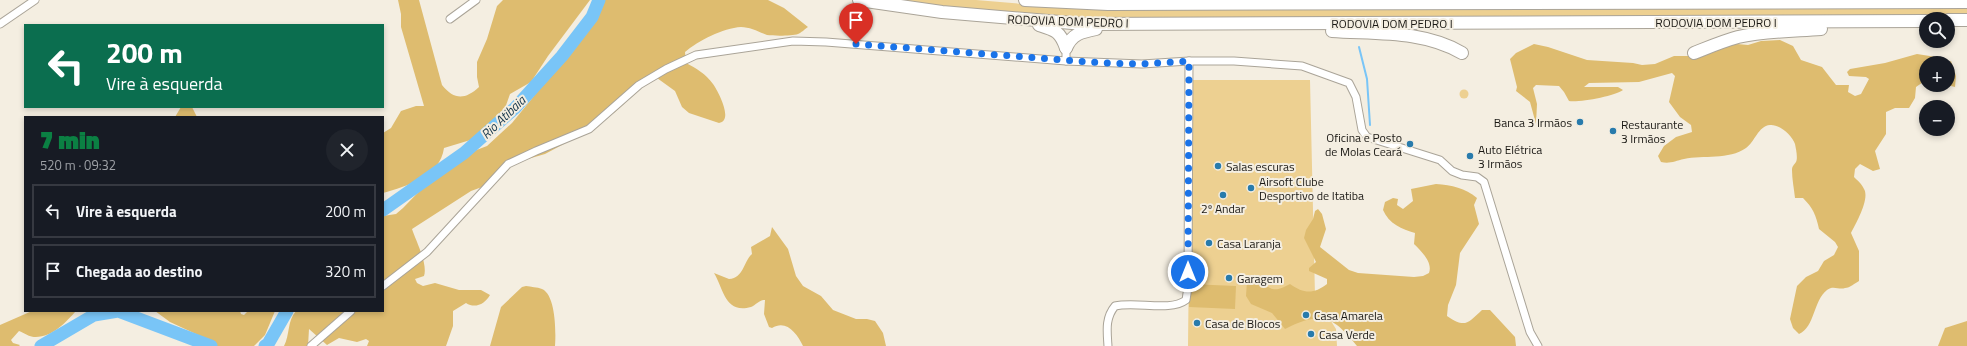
<!DOCTYPE html>
<html lang="pt">
<head>
<meta charset="utf-8">
<style>
	:root { --surface:#171b24; --page:#20242c; --text:#f1f3f6; --muted:#9ea1a6; --line:#363941; --accent:#0b8043 }
	body { margin:0; font-family:"Titillium Web",sans-serif; background:var(--page); color:var(--text); height:100vh; display:flex; flex-direction:column; font-size:15px; white-space:nowrap }
	* { box-sizing:border-box; margin:0 }
	p { font-size:13px; color:var(--muted) }
	.icon { flex:none; width:22px; height:22px; fill:none; stroke:currentColor; stroke-width:2; stroke-linecap:round; stroke-linejoin:round }
	.map { position:relative; flex:1; overflow:hidden }
	.sheet { position:absolute; left:24px; top:116px; width:360px; height:196px; display:flex; flex-direction:column; background:var(--surface); border-radius:0px; box-shadow:0 2px 6px #0003 }
	.sheet>* { flex:none }
	.hud { position:absolute; left:24px; top:24px; width:360px; height:84px; border-radius:0px; box-shadow:0 2px 6px #0003; background:#0b6e4f; color:#fff; overflow:hidden }
	.buttons { position:absolute; left:1919px; top:12px; display:grid; gap:8px }
	.buttons a { display:grid; place-items:center; width:36px; height:36px; border-radius:50%; background:var(--surface); box-shadow:0 2px 6px #0003; font-size:20px }
	.pin { position:absolute; display:grid; place-items:center; width:34px; height:34px; color:#fff; margin:-41px -17px; border-radius:50% 50% 50% 0; rotate:-45deg; box-shadow:0 0 4px #0007 }
	.pin .icon { rotate:45deg }
	.me { position:absolute; width:44px; margin:-22px; rotate:0deg; stroke-linejoin:round; filter:drop-shadow(0 0 3px #0008) }
	.turn { display:flex; align-items:center; gap:14px; height:84px; padding:0 16px; font-size:18px }
	.turn .icon { width:52px; height:52px; stroke-width:2.5 }
	.turn b { display:block; font-size:28px; line-height:34px }
	.round { display:grid; place-items:center; flex:none; width:42px; height:42px; border-radius:21px; background:var(--page) }
	.summary { display:flex; align-items:center; justify-content:space-between; height:68px; padding:0 16px }
	h1 { font-size:24px; font-weight:800; line-height:30px; color:var(--accent) }
	ul { padding:0; list-style:none }
	li { display:flex; align-items:center; gap:12px; height:54px; margin:0 8px 6px; padding:0 8px; border:2px solid var(--line); border-radius:0px }
	li div { flex:1 }
	li b { display:block; font-size:15px }
	li em { font-style:normal }
	.map>svg:first-child { display:block }
</style>
</head>
<body>
<div class="map">
<svg width="1967" height="346" viewBox="0 0 1967 346">
	<rect width="100%" height="100%" fill="#f4eee1"/>
	<!-- green -->
	<g fill="#edd091">
		<path d="M 893,0 L 976,0 L 1081,9 L 1344,10 L 1967,5 L 1967,15 L 1079,18 L 930,5 Z"/>
		<path d="M 1191,80 L 1310,80 L 1315,296 L 1336,329 L 1337,346 L 1188,346 Z"/>
		<circle cx="1464" cy="94" r="4.5"/>
	</g>
	<!-- forest -->
	<g fill="#debc6f">
		<path d="M 398,0 L 419,0 L 442,85 C 454,100 465,100 479,87 L 477,77 L 477,62 L 487,39 L 497,6 L 503,0 L 590,0 L 548,56 L 531,82 L 510,94 L 503,114 L 502,113 L 477,138 L 444,148 C 440,177 407,186 383,193 L 383,133 L 391,128 L 401,111 L 416,106 L 424,106 L 401,27 L 401,14 Z"/>
		<path d="M 604,0 L 768,0 L 784,8 L 808,27 C 805,29 801,33 798,34 C 792,36 774,36 767,35 C 759,32 750,27 741,27 C 723,28 698,41 685,52 L 686,63 C 696,68 706,74 713,84 C 718,91 734,121 719,123 L 689,113 L 682,107 L 675,91 L 657,78 L 651,79 L 615,112 L 575,138 L 545,154 L 514,163 L 493,183 L 471,191 L 412,229 C 416,241 428,264 424,276 L 415,279 L 417,283 L 423,286 L 435,283 L 459,290 L 481,290 L 490,295 C 485,304 475,309 466,303 L 453,311 L 453,326 L 446,346 L 367,346 L 369,341 L 366,339 L 357,342 L 339,338 L 327,345 L 309,329 L 308,346 L 284,346 C 290,335 287,321 296,311 L 383,311 L 383,216 L 396,214 L 403,208 L 438,172 L 466,154 L 487,146 L 512,123 L 534,96 L 534,93 L 560,67 L 572,51 L 582,29 L 601,7 Z"/>
		<path d="M 1780,40 L 1793,46 L 1801,60 L 1822,67 L 1836,85 L 1849,85 L 1848,92 L 1855,96 L 1861,94 L 1869,79 L 1866,77 L 1849,76 L 1847,72 L 1850,69 L 1885,63 L 1917,54 L 1936,57 L 1946,63 L 1926,63 L 1926,80 L 1916,87 L 1915,98 L 1909,108 L 1895,108 L 1886,112 L 1886,134 L 1875,151 L 1880,169 L 1873,171 L 1860,164 L 1855,169 L 1854,177 C 1857,180 1862,184 1864,189 C 1870,199 1856,223 1851,233 L 1859,251 L 1859,281 C 1855,283 1850,288 1845,288 C 1839,290 1833,285 1827,290 C 1813,301 1815,327 1799,334 L 1793,328 L 1790,319 L 1797,286 L 1806,277 L 1818,271 L 1824,261 L 1834,255 L 1838,247 L 1835,242 L 1819,229 C 1816,215 1813,208 1803,198 L 1795,198 C 1794,189 1792,179 1792,170 C 1792,166 1794,165 1796,162 C 1798,158 1796,149 1795,144 C 1792,135 1779,124 1770,125 C 1758,126 1755,142 1746,148 C 1729,160 1703,155 1684,159 C 1675,161 1670,164 1661,162 L 1658,156 L 1664,146 L 1676,137 L 1692,132 L 1691,125 L 1680,117 L 1669,102 L 1675,76 L 1672,73 L 1639,82 L 1589,83 L 1584,87 L 1618,87 L 1623,90 C 1615,96 1578,103 1569,101 L 1564,92 L 1559,86 L 1536,85 L 1533,88 L 1537,104 L 1536,124 L 1530,102 L 1516,91 L 1517,87 L 1510,59 L 1516,53 L 1534,44 L 1548,47 L 1587,60 L 1633,63 L 1642,65 L 1655,64 L 1674,56 L 1696,56 L 1726,43 L 1748,45 L 1761,41 Z"/>
		<path d="M 1951,61 L 1956,76 L 1955,87 L 1947,85 L 1948,63 Z"/>
		<path d="M 181,107 L 192,107 L 197,117 L 175,117 Z"/>
		<path d="M 1436,184 C 1452,185 1465,188 1477,198 L 1474,205 L 1479,224 L 1460,253 L 1456,285 L 1448,305 L 1447,316 C 1465,328 1467,324 1482,310 L 1490,310 L 1515,337 L 1516,346 L 1357,346 C 1332,315 1321,311 1285,329 L 1272,313 L 1251,304 L 1246,296 L 1247,281 L 1245,276 L 1260,277 L 1260,281 C 1273,291 1275,292 1290,284 C 1304,294 1314,294 1327,284 L 1327,279 L 1309,271 L 1309,268 L 1316,262 L 1304,238 L 1306,230 L 1313,219 L 1315,211 L 1318,209 L 1322,214 L 1326,229 L 1320,247 L 1349,270 L 1358,273 L 1414,277 L 1423,276 L 1429,273 C 1433,262 1421,251 1414,244 L 1415,233 C 1402,229 1389,224 1383,210 L 1385,202 L 1393,198 L 1398,199 L 1397,205 L 1403,209 L 1413,201 L 1411,189 Z"/>
		<path d="M 772,227 L 788,249 L 796,276 L 803,286 L 821,296 L 833,310 L 856,319 L 867,319 L 875,321 L 883,333 L 886,346 L 803,346 C 797,333 786,319 772,328 L 769,327 L 764,314 L 765,300 C 759,300 756,305 751,307 C 725,314 724,290 714,273 L 729,279 C 744,278 743,262 752,254 L 751,247 L 770,236 Z"/>
		<path d="M 1190,284 L 1236,286 L 1235,309 L 1189,307 Z"/>
		<path d="M 526,286 C 531,287 537,287 542,289 C 556,295 556,333 555,346 L 490,346 L 501,307 L 522,287 Z"/>
		<path d="M 32,311 L 76,311 C 66,322 52,338 34,337 C 30,337 24,333 19,331 L 11,340 L 13,343 L 20,345 L 19,346 L 0,346 L 0,325 Z"/>
		<path d="M 155,311 L 240,311 L 241,314 L 244,315 L 248,311 L 275,311 L 265,335 L 254,346 L 216,346 L 211,341 L 170,322 Z"/>
		<path d="M 1967,321 L 1967,346 L 1938,346 L 1945,328 Z"/>
	</g>
	<g fill="none" stroke-linecap="round" stroke-linejoin="round">
		<!-- stream -->
		<path stroke="#79c5f7" stroke-width="2" d="M 1359,47 L 1367,79 L 1370,125"/>
		<!-- river -->
		<g stroke="#79c5f7" stroke-width="13">
			<path d="M 383,210 L 464,153 L 515,108 L 562,56 L 592,17 L 599,0"/>
			<path d="M 41,346 L 94,315 L 118,311 L 211,346"/>
			<path d="M 265,346 L 268,344 L 287,311"/>
		</g>
		<!-- minor casing -->
		<g stroke="#aaa498" stroke-width="9">
			<g id="minor">
				<path d="M 450,19 L 476,0"/>
				<path d="M 0,24 L 35,0"/>
				<path d="M 1066,61 L 1142,64 L 1189,61 L 1234,61 L 1302,66 L 1349,83 L 1356,97 L 1362,130 L 1367,137 L 1440,160 L 1452,171 L 1462,175 L 1477,177 L 1484,182 L 1530,332 L 1538,346"/>
				<path d="M 383,286 L 427,252 L 508,164 L 536,151 L 589,129 L 639,85 L 666,69 L 696,55 L 793,41 L 826,42 L 1066,61 L 1066,48"/>
				<path d="M 311,346 L 351,311"/>
				<path d="M 1108,346 C 1107,331 1105,318 1115,306 C 1136,301 1170,312 1186,300 L 1188,287 L 1189,61"/>
			</g>
		</g>
		<!-- motorway casing -->
		<g stroke="#aaa498" stroke-width="14">
			<g id="motorway">
				<path d="M 859,0 L 942,12 L 1084,24 L 1926,21"/>
				<path d="M 1025,0 L 1108,4 L 1967,2"/>
				<path d="M 1948,20 L 1967,20"/>
				<path d="M 1039,25 C 1055,30 1060,31 1066,48"/>
				<path d="M 1332,31 C 1375,34 1423,30 1462,53"/>
				<path d="M 1066,48 C 1072,34 1081,32 1096,29"/>
				<path d="M 1694,53 C 1709,47 1723,41 1738,37 C 1765,31 1794,31 1821,29"/>
			</g>
		</g>
		<!-- minor -->
		<use href="#minor" stroke="#fff" stroke-width="7"/>
		<!-- motorway -->
		<use href="#motorway" stroke="#fff" stroke-width="12"/>
	</g>
	<g fill="none" stroke-linecap="round" stroke-linejoin="round">
		<!-- route -->
		<path stroke="#1a73e8" stroke-width="7" stroke-dasharray="0 12.6" d="M 856,44 L 1103,63 L 1142,64 L 1189,61 L 1188,272"/>
	</g>
	<!-- markers -->
	<g fill="#287bac" stroke="#f4eee1" stroke-width="1.5">
		<circle cx="1580" cy="122" r="4"/>
		<circle cx="1613" cy="131" r="4"/>
		<circle cx="1410" cy="144" r="4"/>
		<circle cx="1470" cy="156" r="4"/>
		<circle cx="1218" cy="166" r="4"/>
		<circle cx="1251" cy="188" r="4"/>
		<circle cx="1223" cy="195" r="4"/>
		<circle cx="1209" cy="243" r="4"/>
		<circle cx="1229" cy="278" r="4"/>
		<circle cx="1306" cy="315" r="4"/>
		<circle cx="1197" cy="323" r="4"/>
		<circle cx="1311" cy="334" r="4"/>
	</g>
	<g text-anchor="middle" dominant-baseline="central" stroke-width="4" stroke-linejoin="round" paint-order="stroke">
		<!-- street labels -->
		<g font-size="12" fill="#1a1814" stroke="#f4eee1">
			<text transform="translate(1068 21) rotate(2)">RODOVIA DOM PEDRO I</text>
			<text x="1716" y="22">RODOVIA DOM PEDRO I</text>
			<text x="1392" y="23">RODOVIA DOM PEDRO I</text>
		</g>
		<!-- poi labels -->
		<g font-size="12" fill="#1a1814" stroke="#f4eee1" text-anchor="start">
			<text x="1572" y="122" text-anchor="end">Banca 3 Irmãos</text>
			<text x="1621" y="124">Restaurante<tspan x="1621" dy="14">3 Irmãos</tspan></text>
			<text x="1402" y="137" text-anchor="end">Oficina e Posto<tspan x="1402" dy="14">de Molas Ceará</tspan></text>
			<text x="1478" y="149">Auto Elétrica<tspan x="1478" dy="14">3 Irmãos</tspan></text>
			<text x="1226" y="166">Salas escuras</text>
			<text x="1259" y="181">Airsoft Clube<tspan x="1259" dy="14">Desportivo de Itatiba</tspan></text>
			<text x="1223" y="208" text-anchor="middle">2º Andar</text>
			<text x="1217" y="243">Casa Laranja</text>
			<text x="1237" y="278">Garagem</text>
			<text x="1314" y="315">Casa Amarela</text>
			<text x="1205" y="323">Casa de Blocos</text>
			<text x="1319" y="334">Casa Verde</text>
		</g>
		<!-- water labels -->
		<g font-size="13" font-style="italic" fill="#18394e" stroke="#f4eee1">
			<text transform="translate(503 117) rotate(-44)">Rio Atibaia</text>
		</g>
	</g>
</svg>
<div class="buttons">
<a><svg class="icon" aria-label="search" viewBox="0 0 24 24"><circle cx="10" cy="10" r="6"/><path d="M15 15l6 6"/></svg></a>
<a>+</a>
<a>−</a>
</div>
<div class="pin" style="left:856px;top:44px;background:#d93025"><svg class="icon" aria-label="arrive" viewBox="0 0 24 24"><path d="M6 21V4h12l-3 4 3 4H6"/></svg></div>
<svg class="me" style="left:1188px;top:272px" viewBox="-20 -20 40 40"><circle r="17" fill="#1a73e8" stroke="#fff" stroke-width="3"/><path d="M0-11L8 9 0 5-8 9z" fill="#fff"/></svg>
<div class="hud">
<div class="turn"><svg class="icon" aria-label="left" viewBox="0 0 24 24"><path d="M17 20v-9H6M10 6l-5 5 5 5"/></svg><div><b>200 m</b>Vire à esquerda</div></div>
</div>
<section class="sheet">
<div class="summary"><div><h1>7 min</h1><p>520 m · 09:32</p></div><a class="round"><svg class="icon" aria-label="close" viewBox="0 0 24 24"><path d="M6 6l12 12M18 6L6 18"/></svg></a></div>
<ul>
<li><svg class="icon" aria-label="left" viewBox="0 0 24 24"><path d="M17 20v-9H6M10 6l-5 5 5 5"/></svg><div><b>Vire à esquerda</b></div><em>200 m</em></li>
<li><svg class="icon" aria-label="arrive" viewBox="0 0 24 24"><path d="M6 21V4h12l-3 4 3 4H6"/></svg><div><b>Chegada ao destino</b></div><em>320 m</em></li>
</ul>
</section>
</div>
</body>
</html>
